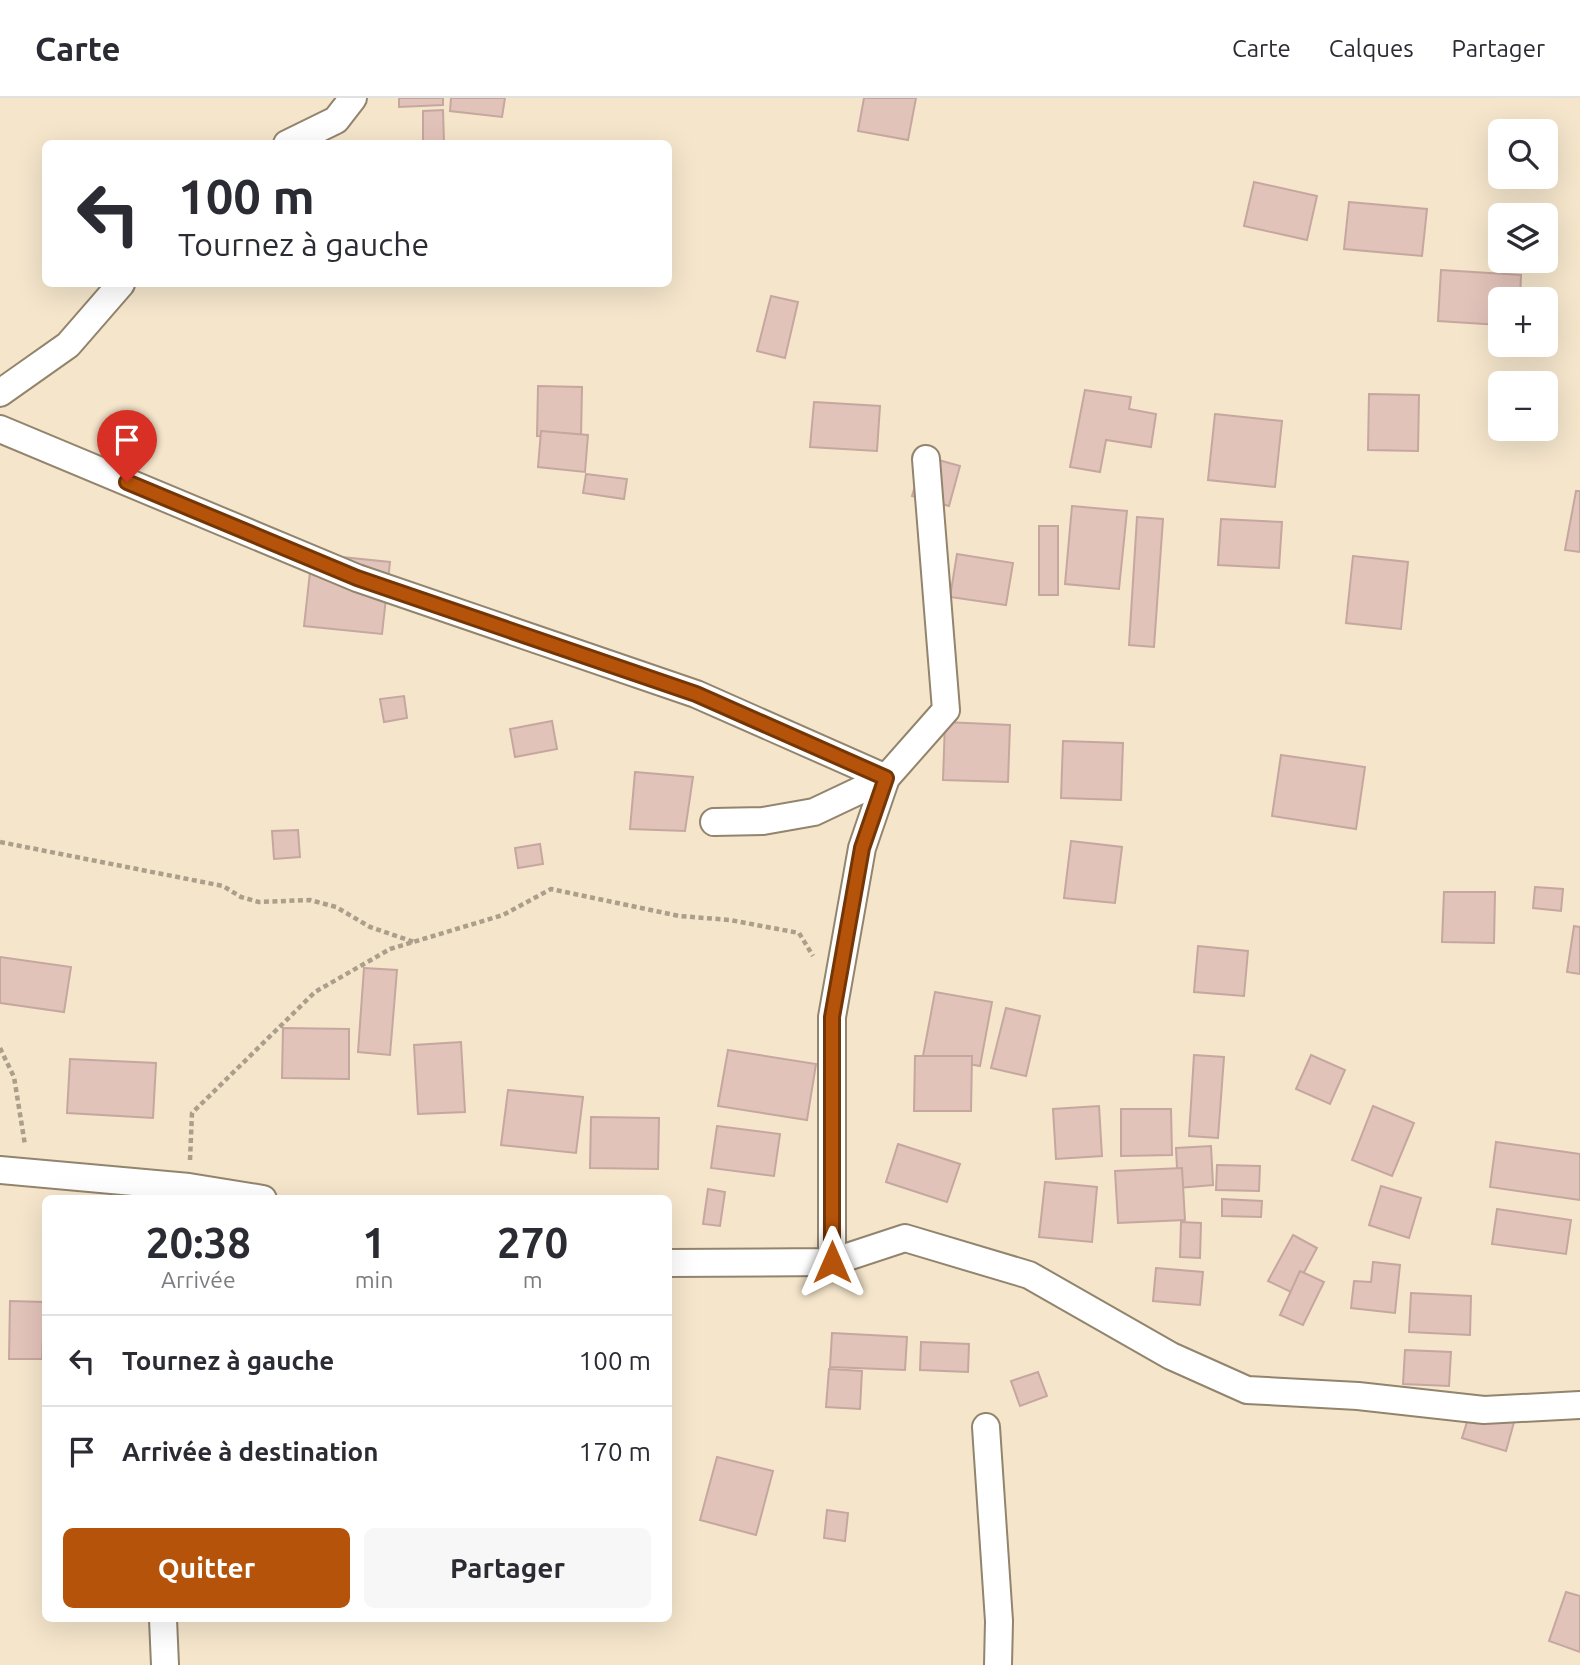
<!DOCTYPE html>
<html lang="fr">
<head>
<meta charset="utf-8">
<style>
	:root { --surface:#fff; --page:#f7f7f7; --text:#2b2b33; --muted:#7c7c81; --line:#e1e1e2; --accent:#b45309 }
	body { margin:0; font-family:Ubuntu,sans-serif; background:var(--page); color:var(--text); height:100vh; display:flex; flex-direction:column; font-size:26px; white-space:nowrap }
	* { box-sizing:border-box; margin:0 }
	p { font-size:23px; color:var(--muted) }
	.icon { flex:none; width:38px; height:38px; fill:none; stroke:currentColor; stroke-width:2; stroke-linecap:round; stroke-linejoin:round }
	.map { position:relative; flex:1; overflow:hidden }
	.drawer { position:absolute; left:42px; top:1097px; width:630px; height:427px; display:flex; flex-direction:column; background:var(--surface); border-radius:10px; box-shadow:0 7px 28px #0002 }
	.drawer>* { flex:none }
	.hud { position:absolute; left:42px; top:42px; width:630px; height:147px; border-radius:10px; box-shadow:0 7px 28px #0002; background:#fff; color:var(--text); overflow:hidden }
	.fabs { position:absolute; left:1488px; top:21px; display:grid; gap:14px }
	.fabs a { display:grid; place-items:center; width:70px; height:70px; border-radius:10px; background:var(--surface); box-shadow:0 7px 28px #0002; font-size:35px }
	.pin { position:absolute; display:grid; place-items:center; width:60px; height:60px; color:#fff; margin:-72px -30px; border-radius:50% 50% 50% 0; rotate:-45deg; box-shadow:0 0 7px #0007 }
	.pin .icon { rotate:45deg }
	.me { position:absolute; width:77px; margin:-38px; rotate:0deg; stroke-linejoin:round; filter:drop-shadow(0 0 5px #0008) }
	.turn { display:flex; align-items:center; gap:24px; height:147px; padding:0 21px; font-size:32px }
	.turn .icon { width:91px; height:91px; stroke-width:2.5 }
	.turn b { display:block; font-size:49px; line-height:60px }
	.eta { display:flex; justify-content:space-evenly; align-items:center; height:119px; text-align:center }
	.eta b { font-size:42px; font-weight:700; line-height:49px }
	.cta { display:flex; gap:14px; margin-top:auto; padding:14px 21px }
	.cta a { flex:1; height:80px; border-radius:10px; background:var(--accent); color:#fff; font-size:28px; font-weight:700; line-height:80px; text-align:center }
	.cta a+a { background:var(--page); color:var(--text) }
	ul { padding:0; list-style:none }
	li { display:flex; align-items:center; gap:21px; height:91px; padding:0 21px; border-top:2px solid var(--line) }
	li div { flex:1 }
	li b { display:block; font-size:26px }
	li em { font-style:normal }
	header { display:flex; align-items:center; gap:42px; box-sizing:border-box; height:98px; padding:0 35px; background:var(--surface); border-bottom:2px solid var(--line) }
	header strong { font-size:33px }
	nav { display:flex; gap:38px; margin-inline-start:auto; font-size:24px }
	.map>svg:first-child { display:block }
</style>
</head>
<body>
<header>
<strong>Carte</strong>
<nav><a>Carte</a><a>Calques</a><a>Partager</a></nav>
</header>
<div class="map">
<svg width="1580" height="1567" viewBox="0 0 1580 1567">
	<rect width="100%" height="100%" fill="#f4e5cb"/>
	<!-- building -->
	<g fill="#e2c3ba" stroke="#c6a79f" stroke-width="2">
		<path d="M 399,0 L 443,0 L 443,7 L 399,9 Z"/>
		<path d="M 451,0 L 505,0 L 502,19 L 450,13 Z"/>
		<path d="M 864,0 L 916,0 L 908,42 L 858,33 Z"/>
		<path d="M 443,12 L 444,46 L 423,46 L 423,13 Z"/>
		<path d="M 1254,84 L 1317,98 L 1307,142 L 1244,128 Z"/>
		<path d="M 1349,104 L 1427,111 L 1422,158 L 1344,151 Z"/>
		<path d="M 1441,172 L 1521,177 L 1520,201 L 1500,201 L 1500,227 L 1438,223 Z"/>
		<path d="M 771,198 L 798,204 L 785,260 L 757,253 Z"/>
		<path d="M 538,288 L 582,289 L 581,339 L 537,338 Z"/>
		<path d="M 1085,292 L 1131,299 L 1129,311 L 1156,316 L 1151,349 L 1106,342 L 1100,374 L 1070,369 Z"/>
		<path d="M 1369,296 L 1419,297 L 1418,353 L 1368,352 Z"/>
		<path d="M 814,304 L 880,308 L 877,353 L 810,349 Z"/>
		<path d="M 1215,316 L 1282,323 L 1275,389 L 1208,382 Z"/>
		<path d="M 541,333 L 588,337 L 585,374 L 538,369 Z"/>
		<path d="M 924,358 L 960,368 L 949,408 L 912,398 Z"/>
		<path d="M 586,376 L 627,381 L 624,401 L 583,395 Z"/>
		<path d="M 1576,393 L 1580,393 L 1580,454 L 1565,452 Z"/>
		<path d="M 1072,408 L 1127,413 L 1119,491 L 1065,486 Z"/>
		<path d="M 1137,419 L 1163,421 L 1154,549 L 1129,547 Z"/>
		<path d="M 1221,421 L 1282,424 L 1279,470 L 1218,467 Z"/>
		<rect x="1039" y="428" width="19" height="69"/>
		<path d="M 312,456 L 390,464 L 382,536 L 304,528 Z"/>
		<path d="M 957,456 L 1013,465 L 1006,507 L 950,499 Z"/>
		<path d="M 1353,458 L 1408,464 L 1401,531 L 1346,525 Z"/>
		<path d="M 404,598 L 407,620 L 384,624 L 380,601 Z"/>
		<path d="M 552,623 L 557,651 L 515,659 L 510,631 Z"/>
		<path d="M 945,624 L 1010,627 L 1008,684 L 943,682 Z"/>
		<path d="M 1063,643 L 1123,645 L 1121,702 L 1061,700 Z"/>
		<path d="M 1281,657 L 1365,669 L 1356,731 L 1272,718 Z"/>
		<path d="M 635,674 L 693,679 L 685,733 L 630,731 Z"/>
		<path d="M 298,732 L 300,759 L 274,761 L 272,733 Z"/>
		<path d="M 1071,743 L 1122,749 L 1115,805 L 1064,800 Z"/>
		<path d="M 540,746 L 543,766 L 518,770 L 515,750 Z"/>
		<path d="M 1535,789 L 1563,791 L 1561,813 L 1533,810 Z"/>
		<path d="M 1444,794 L 1495,794 L 1494,845 L 1442,844 Z"/>
		<path d="M 1574,828 L 1580,829 L 1580,876 L 1567,874 Z"/>
		<path d="M 1198,848 L 1248,853 L 1244,898 L 1194,894 Z"/>
		<path d="M 0,859 L 71,869 L 64,914 L 0,905 Z"/>
		<path d="M 364,870 L 397,872 L 390,957 L 358,954 Z"/>
		<path d="M 935,894 L 992,904 L 980,968 L 923,958 Z"/>
		<path d="M 1006,910 L 1040,918 L 1026,978 L 991,970 Z"/>
		<path d="M 283,930 L 349,931 L 349,981 L 282,980 Z"/>
		<path d="M 461,944 L 465,1014 L 418,1016 L 414,947 Z"/>
		<path d="M 728,952 L 816,966 L 807,1022 L 718,1008 Z"/>
		<path d="M 1194,957 L 1224,959 L 1218,1040 L 1189,1038 Z"/>
		<path d="M 1311,957 L 1345,972 L 1330,1006 L 1296,991 Z"/>
		<path d="M 915,958 L 972,958 L 971,1013 L 914,1013 Z"/>
		<path d="M 70,961 L 156,965 L 153,1020 L 67,1015 Z"/>
		<path d="M 508,992 L 583,999 L 576,1055 L 501,1047 Z"/>
		<path d="M 1099,1008 L 1102,1058 L 1056,1061 L 1053,1011 Z"/>
		<path d="M 1373,1008 L 1414,1025 L 1392,1078 L 1352,1062 Z"/>
		<path d="M 1121,1011 L 1171,1011 L 1172,1057 L 1121,1058 Z"/>
		<path d="M 591,1019 L 659,1020 L 658,1071 L 590,1070 Z"/>
		<path d="M 717,1028 L 780,1036 L 774,1078 L 711,1070 Z"/>
		<path d="M 1496,1044 L 1580,1056 L 1580,1102 L 1490,1089 Z"/>
		<path d="M 898,1046 L 960,1066 L 947,1104 L 886,1084 Z"/>
		<path d="M 1211,1048 L 1213,1087 L 1178,1090 L 1176,1050 Z"/>
		<path d="M 1217,1067 L 1260,1068 L 1259,1093 L 1216,1092 Z"/>
		<path d="M 1182,1070 L 1185,1122 L 1118,1125 L 1115,1073 Z"/>
		<path d="M 1045,1084 L 1097,1089 L 1092,1144 L 1039,1139 Z"/>
		<path d="M 1381,1088 L 1421,1100 L 1409,1140 L 1369,1127 Z"/>
		<path d="M 708,1091 L 725,1094 L 720,1128 L 703,1126 Z"/>
		<path d="M 1222,1101 L 1262,1103 L 1261,1119 L 1222,1118 Z"/>
		<path d="M 1497,1111 L 1571,1122 L 1566,1156 L 1492,1146 Z"/>
		<path d="M 1181,1124 L 1201,1125 L 1200,1160 L 1180,1159 Z"/>
		<path d="M 1293,1137 L 1317,1150 L 1293,1195 L 1268,1183 Z"/>
		<path d="M 1373,1164 L 1400,1167 L 1395,1215 L 1351,1210 L 1354,1183 L 1371,1184 Z"/>
		<path d="M 1156,1170 L 1203,1174 L 1200,1207 L 1153,1203 Z"/>
		<path d="M 1300,1173 L 1324,1184 L 1303,1227 L 1280,1217 Z"/>
		<path d="M 1411,1195 L 1471,1198 L 1470,1237 L 1409,1234 Z"/>
		<path d="M 10,1203 L 44,1204 L 42,1261 L 9,1261 Z"/>
		<path d="M 832,1235 L 907,1239 L 905,1272 L 830,1269 Z"/>
		<path d="M 921,1244 L 969,1246 L 968,1274 L 920,1272 Z"/>
		<path d="M 1405,1252 L 1451,1254 L 1449,1288 L 1403,1286 Z"/>
		<path d="M 829,1271 L 862,1273 L 860,1311 L 826,1309 Z"/>
		<path d="M 1038,1274 L 1047,1298 L 1020,1308 L 1011,1283 Z"/>
		<path d="M 1475,1298 L 1518,1310 L 1506,1353 L 1462,1340 Z"/>
		<path d="M 717,1359 L 773,1373 L 756,1437 L 700,1422 Z"/>
		<path d="M 827,1412 L 848,1415 L 845,1443 L 824,1440 Z"/>
		<path d="M 1566,1494 L 1580,1498 L 1580,1554 L 1549,1543 Z"/>
	</g>
	<g fill="none" stroke-linecap="round" stroke-linejoin="round">
		<!-- street casing -->
		<g stroke="#92846d" stroke-width="30">
			<g id="street">
				<path d="M 287,46 L 336,22 L 353,0"/>
				<path d="M 0,295 L 68,247 L 121,186"/>
				<path d="M 0,331 L 357,480 L 696,596 L 886,680"/>
				<path d="M 714,724 L 763,723 L 814,714 L 886,680"/>
				<path d="M 0,1072 L 189,1089 L 263,1101"/>
				<path d="M 832,1164 L 832,919 L 862,750 L 886,680 L 946,612 L 926,361"/>
				<path d="M 668,1165 L 832,1164 L 905,1140 L 1029,1177 L 1171,1258 L 1247,1292 L 1358,1298 L 1484,1312 L 1580,1307"/>
				<path d="M 986,1329 L 999,1523 L 998,1567"/>
				<path d="M 163,1521 L 165,1567"/>
			</g>
		</g>
		<!-- path -->
		<g stroke="#ab9f8b" stroke-width="4.5" stroke-dasharray="5 3.5" stroke-linecap="butt">
			<path d="M 0,744 L 223,788 L 241,799 L 259,804 L 310,802 L 336,809 L 370,829 L 414,844"/>
			<path d="M 0,950 L 14,979 L 25,1047"/>
			<path d="M 190,1062 L 192,1015 L 315,894 L 390,851 L 503,817 L 551,791 L 679,818 L 730,822 L 799,835 L 813,858"/>
		</g>
		<!-- street -->
		<use href="#street" stroke="#fff" stroke-width="26"/>
	</g>
	<g fill="none" stroke-linecap="round" stroke-linejoin="round">
		<!-- route casing -->
		<g stroke="#753606" stroke-width="18">
			<path id="route" d="M 127,384 L 357,480 L 696,596 L 886,680 L 862,750 L 832,919 L 832,1164"/>
		</g>
		<!-- route -->
		<use href="#route" stroke="#b45309" stroke-width="12"/>
	</g>
</svg>
<div class="fabs">
<a><svg class="icon" aria-label="search" viewBox="0 0 24 24"><circle cx="10" cy="10" r="6"/><path d="M15 15l6 6"/></svg></a>
<a><svg class="icon" aria-label="layers" viewBox="0 0 24 24"><path d="M12 4l9 5-9 5-9-5zM3 14l9 5 9-5"/></svg></a>
<a>+</a>
<a>−</a>
</div>
<div class="pin" style="left:127px;top:384px;background:#d93025"><svg class="icon" aria-label="arrive" viewBox="0 0 24 24"><path d="M6 21V4h12l-3 4 3 4H6"/></svg></div>
<svg class="me" style="left:832px;top:1164px" viewBox="-20 -20 40 40"><path d="M0-17L14 15 0 8-14 15z" fill="#b45309" stroke="#fff" stroke-width="4"/></svg>
<div class="hud">
<div class="turn"><svg class="icon" aria-label="left" viewBox="0 0 24 24"><path d="M17 20v-9H6M10 6l-5 5 5 5"/></svg><div><b>100 m</b>Tournez à gauche</div></div>
</div>
<section class="drawer">
<div class="eta">
<div><b>20:38</b><p>Arrivée</p></div>
<div><b>1</b><p>min</p></div>
<div><b>270</b><p>m</p></div>
</div>
<ul>
<li><svg class="icon" aria-label="left" viewBox="0 0 24 24"><path d="M17 20v-9H6M10 6l-5 5 5 5"/></svg><div><b>Tournez à gauche</b></div><em>100 m</em></li>
<li><svg class="icon" aria-label="arrive" viewBox="0 0 24 24"><path d="M6 21V4h12l-3 4 3 4H6"/></svg><div><b>Arrivée à destination</b></div><em>170 m</em></li>
</ul>
<div class="cta"><a>Quitter</a><a>Partager</a></div>
</section>
</div>
</body>
</html>
